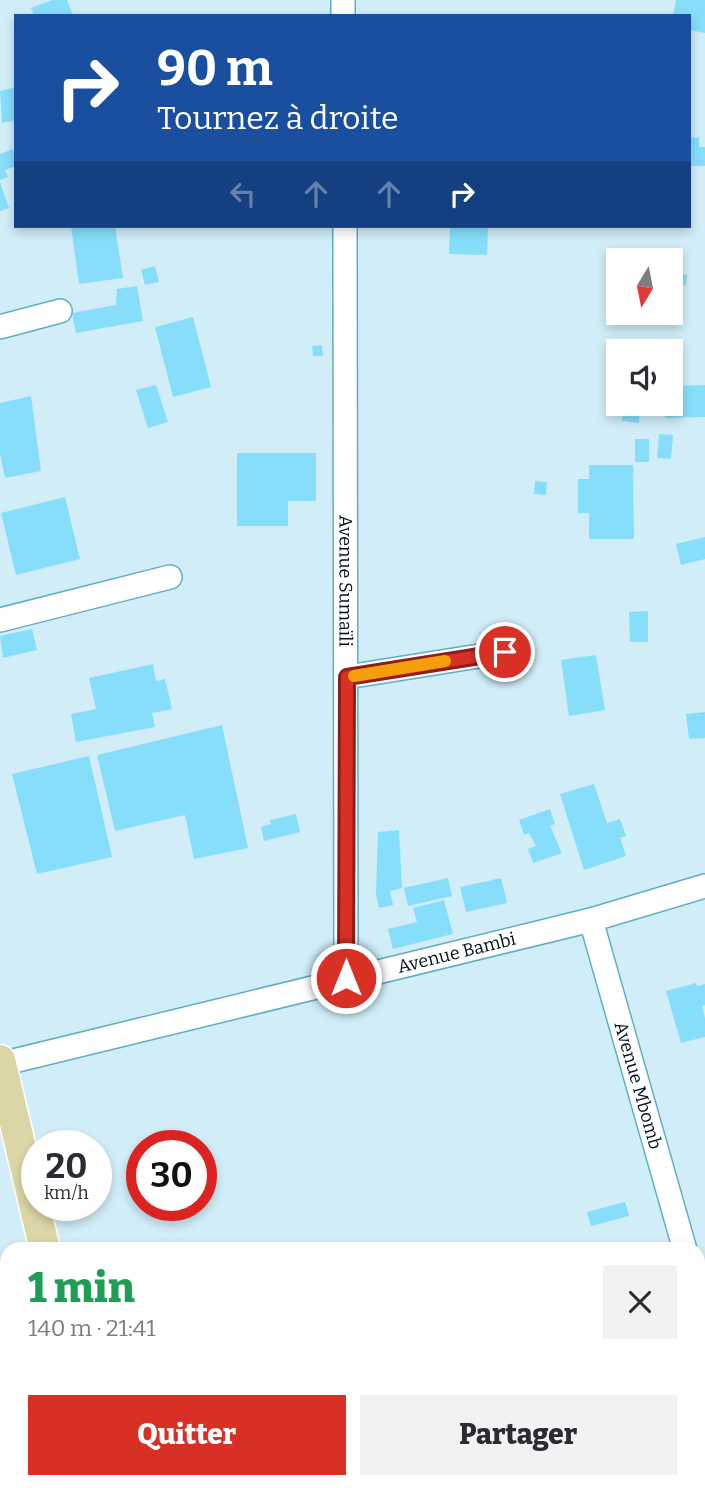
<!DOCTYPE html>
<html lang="fr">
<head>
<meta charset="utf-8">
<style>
	:root { --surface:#fff; --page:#f2f2f3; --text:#2b2b33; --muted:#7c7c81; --accent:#d93025 }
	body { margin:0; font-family:Bitter,serif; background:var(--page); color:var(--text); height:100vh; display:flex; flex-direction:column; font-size:26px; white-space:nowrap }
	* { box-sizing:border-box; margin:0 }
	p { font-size:23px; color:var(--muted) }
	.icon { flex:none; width:38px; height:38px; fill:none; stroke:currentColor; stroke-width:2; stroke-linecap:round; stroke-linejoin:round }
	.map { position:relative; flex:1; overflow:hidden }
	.side { position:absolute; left:0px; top:1242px; width:705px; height:247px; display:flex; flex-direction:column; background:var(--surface); border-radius:21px 21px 0 0; box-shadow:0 4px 10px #0003 }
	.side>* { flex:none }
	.top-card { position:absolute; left:14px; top:14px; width:677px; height:214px; border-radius:0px; box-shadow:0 4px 10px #0003; background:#1a4fa0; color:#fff; overflow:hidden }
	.needle { width:46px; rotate:190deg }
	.buttons { position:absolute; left:606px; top:248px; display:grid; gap:14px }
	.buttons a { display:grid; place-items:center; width:77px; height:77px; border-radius:0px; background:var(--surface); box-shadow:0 4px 10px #0003; font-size:35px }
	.speed { position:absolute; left:21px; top:1130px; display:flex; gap:14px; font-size:35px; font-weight:700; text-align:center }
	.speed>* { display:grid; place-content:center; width:91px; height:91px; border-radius:50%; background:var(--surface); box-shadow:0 4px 10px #0003; line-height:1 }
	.speed small { font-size:18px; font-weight:400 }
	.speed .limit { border:10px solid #d22; background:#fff; color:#111 }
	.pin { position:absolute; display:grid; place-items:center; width:60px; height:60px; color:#fff; margin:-30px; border:4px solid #fff; border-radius:50%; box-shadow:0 2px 7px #0007 }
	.me { position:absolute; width:77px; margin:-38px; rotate:0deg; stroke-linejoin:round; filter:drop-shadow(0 0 5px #0008) }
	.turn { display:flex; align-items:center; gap:24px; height:147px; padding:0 28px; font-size:32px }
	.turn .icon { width:91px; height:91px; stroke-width:2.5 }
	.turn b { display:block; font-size:49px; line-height:60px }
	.lanes { display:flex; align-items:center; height:66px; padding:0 28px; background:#0003; justify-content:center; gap:35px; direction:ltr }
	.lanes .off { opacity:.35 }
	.round { display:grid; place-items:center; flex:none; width:74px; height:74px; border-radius:0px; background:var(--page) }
	.headline { display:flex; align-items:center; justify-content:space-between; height:119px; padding:0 28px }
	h1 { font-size:42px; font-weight:800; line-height:52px; color:#1e9e55 }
	.cta { display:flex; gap:14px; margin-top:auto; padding:14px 28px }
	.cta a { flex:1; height:80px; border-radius:0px; background:var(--accent); color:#fff; font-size:28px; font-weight:800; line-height:80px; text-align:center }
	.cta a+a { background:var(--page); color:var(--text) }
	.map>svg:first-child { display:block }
</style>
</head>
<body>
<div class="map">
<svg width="705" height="1488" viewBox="0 0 705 1488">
	<rect width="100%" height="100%" fill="#d0edf8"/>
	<!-- building -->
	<g fill="#87defa">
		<path d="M 52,0 L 67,0 L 73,16 L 34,16 L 31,8 Z"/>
		<path d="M 676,0 L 705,0 L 705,33 L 690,30 L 690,16 L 673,16 Z"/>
		<path d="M 16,87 L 16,120 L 2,123 L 0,91 Z"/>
		<path d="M 690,137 L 699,138 L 699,147 L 705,147 L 705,166 L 690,166 Z"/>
		<path d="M 13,149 L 16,166 L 5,170 L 8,177 L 0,180 L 0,154 Z"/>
		<path d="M 0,182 L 9,208 L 0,211 Z"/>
		<path d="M 71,226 L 115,226 L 123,278 L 79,284 Z"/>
		<path d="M 450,226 L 488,226 L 487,255 L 449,254 Z"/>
		<path d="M 155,266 L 159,282 L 145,285 L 141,270 Z"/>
		<path d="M 670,273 L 687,275 L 686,285 L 670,283 Z"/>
		<path d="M 137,286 L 143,321 L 76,333 L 72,313 L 116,305 L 117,289 Z"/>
		<path d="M 193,317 L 211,387 L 173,397 L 155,327 Z"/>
		<path d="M 322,345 L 323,356 L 313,356 L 312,346 Z"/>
		<path d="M 156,385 L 168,422 L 148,428 L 136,390 Z"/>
		<path d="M 705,385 L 705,417 L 665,418 L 664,404 L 670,404 L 670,386 Z"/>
		<path d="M 31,396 L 41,471 L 5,478 L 0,453 L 0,403 Z"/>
		<path d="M 623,404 L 640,404 L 639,423 L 622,421 Z"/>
		<path d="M 659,434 L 673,435 L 671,459 L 657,458 Z"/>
		<rect x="635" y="439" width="14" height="23"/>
		<path d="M 237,453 L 316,453 L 316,501 L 288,501 L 288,526 L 237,526 Z"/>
		<path d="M 589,465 L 633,465 L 634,539 L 589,539 L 589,513 L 578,513 L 578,479 L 589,479 Z"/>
		<path d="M 535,481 L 547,482 L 546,495 L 534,494 Z"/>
		<path d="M 65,497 L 80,559 L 16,575 L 1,513 Z"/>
		<path d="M 705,537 L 705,559 L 681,565 L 676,544 Z"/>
		<path d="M 648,611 L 648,642 L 630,642 L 629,612 Z"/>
		<path d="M 32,629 L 37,650 L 3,658 L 0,636 Z"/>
		<path d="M 596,655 L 605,710 L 569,716 L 561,660 Z"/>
		<path d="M 153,664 L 156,681 L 165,679 L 172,709 L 152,713 L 155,727 L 76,742 L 71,714 L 96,709 L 89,678 Z"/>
		<path d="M 705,712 L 705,738 L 689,739 L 686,714 Z"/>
		<path d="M 222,725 L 248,848 L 194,859 L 185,815 L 115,831 L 97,755 Z"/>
		<path d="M 89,756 L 112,857 L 37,874 L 12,774 Z"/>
		<path d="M 594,784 L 607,823 L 620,819 L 626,836 L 620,838 L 626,856 L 584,870 L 560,794 Z"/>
		<path d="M 550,809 L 555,824 L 550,826 L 562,853 L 533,863 L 528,849 L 536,846 L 529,833 L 524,835 L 519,820 Z"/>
		<path d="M 296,814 L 300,832 L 264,841 L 261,827 L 271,824 L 270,820 Z"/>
		<path d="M 399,830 L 402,888 L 390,891 L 393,905 L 379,908 L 376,894 L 378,832 Z"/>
		<path d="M 448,878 L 452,896 L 408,906 L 404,888 Z"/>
		<path d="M 501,878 L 507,903 L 466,912 L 460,887 Z"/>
		<path d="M 444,900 L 453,934 L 393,949 L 388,929 L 417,922 L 413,908 Z"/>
		<path d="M 696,983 L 697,986 L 705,984 L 705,1005 L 702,1006 L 705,1018 L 705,1037 L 681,1043 L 666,991 Z"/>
		<path d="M 625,1202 L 629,1216 L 591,1226 L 587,1212 Z"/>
		<path d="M 699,1449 L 705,1471 L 705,1488 L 662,1488 L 660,1482 L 698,1482 Z"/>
	</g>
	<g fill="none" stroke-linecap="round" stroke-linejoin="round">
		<!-- minor casing -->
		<g stroke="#5fadc6" stroke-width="26">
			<g id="minor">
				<path d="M 343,0 L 343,16"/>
				<path id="s1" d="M 345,226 L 346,978"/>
				<path d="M 0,327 L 60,311"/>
				<path d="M 0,620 L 170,577"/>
				<path d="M 347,677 L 504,652"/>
				<path id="s2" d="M 591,920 L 685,1250"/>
				<path id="s3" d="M 1,1064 L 591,920 L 705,886"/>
				<path d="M 698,1298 L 705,1321"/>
			</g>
		</g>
		<!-- major casing -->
		<g stroke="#fff" stroke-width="33">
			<g id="major">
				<path d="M 0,1060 L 45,1250"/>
				<path d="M 104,1482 L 105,1488"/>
			</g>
		</g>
		<!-- minor -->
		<use href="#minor" stroke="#fff" stroke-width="23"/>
		<!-- major -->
		<use href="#major" stroke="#dcd5a5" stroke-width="30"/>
	</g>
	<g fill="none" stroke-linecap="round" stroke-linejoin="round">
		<!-- route casing -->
		<g stroke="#8d1f18" stroke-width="18">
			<path id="route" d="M 346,978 L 347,677 L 505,652"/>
		</g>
		<!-- route -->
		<use href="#route" stroke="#d93025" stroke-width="12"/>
		<!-- slow -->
		<path stroke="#f59e0b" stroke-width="12" d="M 354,676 L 445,661"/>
	</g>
	<g text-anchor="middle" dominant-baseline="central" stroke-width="7" stroke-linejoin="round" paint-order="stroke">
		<!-- street labels -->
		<g font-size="18" fill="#000f16" stroke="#e9f8fd">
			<text stroke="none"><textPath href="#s1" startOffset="355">Avenue Sumaïli</textPath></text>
			<text stroke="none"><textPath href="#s3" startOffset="469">Avenue Bambi</textPath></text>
			<text stroke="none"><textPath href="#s2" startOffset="172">Avenue Mbomb</textPath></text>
		</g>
	</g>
</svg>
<div class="buttons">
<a><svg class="needle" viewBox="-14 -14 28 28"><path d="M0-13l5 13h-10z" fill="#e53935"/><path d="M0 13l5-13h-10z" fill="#7c7c81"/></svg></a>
<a><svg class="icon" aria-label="sound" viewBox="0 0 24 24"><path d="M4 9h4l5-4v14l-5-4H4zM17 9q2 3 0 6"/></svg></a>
</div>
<div class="speed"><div>20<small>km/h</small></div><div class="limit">30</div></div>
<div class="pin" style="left:505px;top:652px;background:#d93025"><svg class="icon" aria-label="arrive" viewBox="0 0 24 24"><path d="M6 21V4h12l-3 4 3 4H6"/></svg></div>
<svg class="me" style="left:346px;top:978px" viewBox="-20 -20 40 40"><circle r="17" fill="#d93025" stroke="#fff" stroke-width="3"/><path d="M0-11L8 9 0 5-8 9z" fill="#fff"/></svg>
<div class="top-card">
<div class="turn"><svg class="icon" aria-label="right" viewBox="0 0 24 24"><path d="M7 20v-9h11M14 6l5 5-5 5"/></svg><div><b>90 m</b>Tournez à droite</div></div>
<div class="lanes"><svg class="icon off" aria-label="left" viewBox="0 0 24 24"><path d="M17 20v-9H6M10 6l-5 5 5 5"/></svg><svg class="icon off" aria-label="ahead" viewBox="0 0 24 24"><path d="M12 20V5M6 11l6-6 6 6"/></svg><svg class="icon off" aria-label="ahead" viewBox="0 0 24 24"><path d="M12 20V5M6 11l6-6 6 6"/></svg><svg class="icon" aria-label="right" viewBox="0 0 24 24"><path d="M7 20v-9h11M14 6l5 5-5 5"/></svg></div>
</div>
<section class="side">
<div class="headline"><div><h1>1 min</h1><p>140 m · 21:41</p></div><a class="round"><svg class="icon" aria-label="close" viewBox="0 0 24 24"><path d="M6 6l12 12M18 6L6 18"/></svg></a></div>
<div class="cta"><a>Quitter</a><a>Partager</a></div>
</section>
</div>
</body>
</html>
